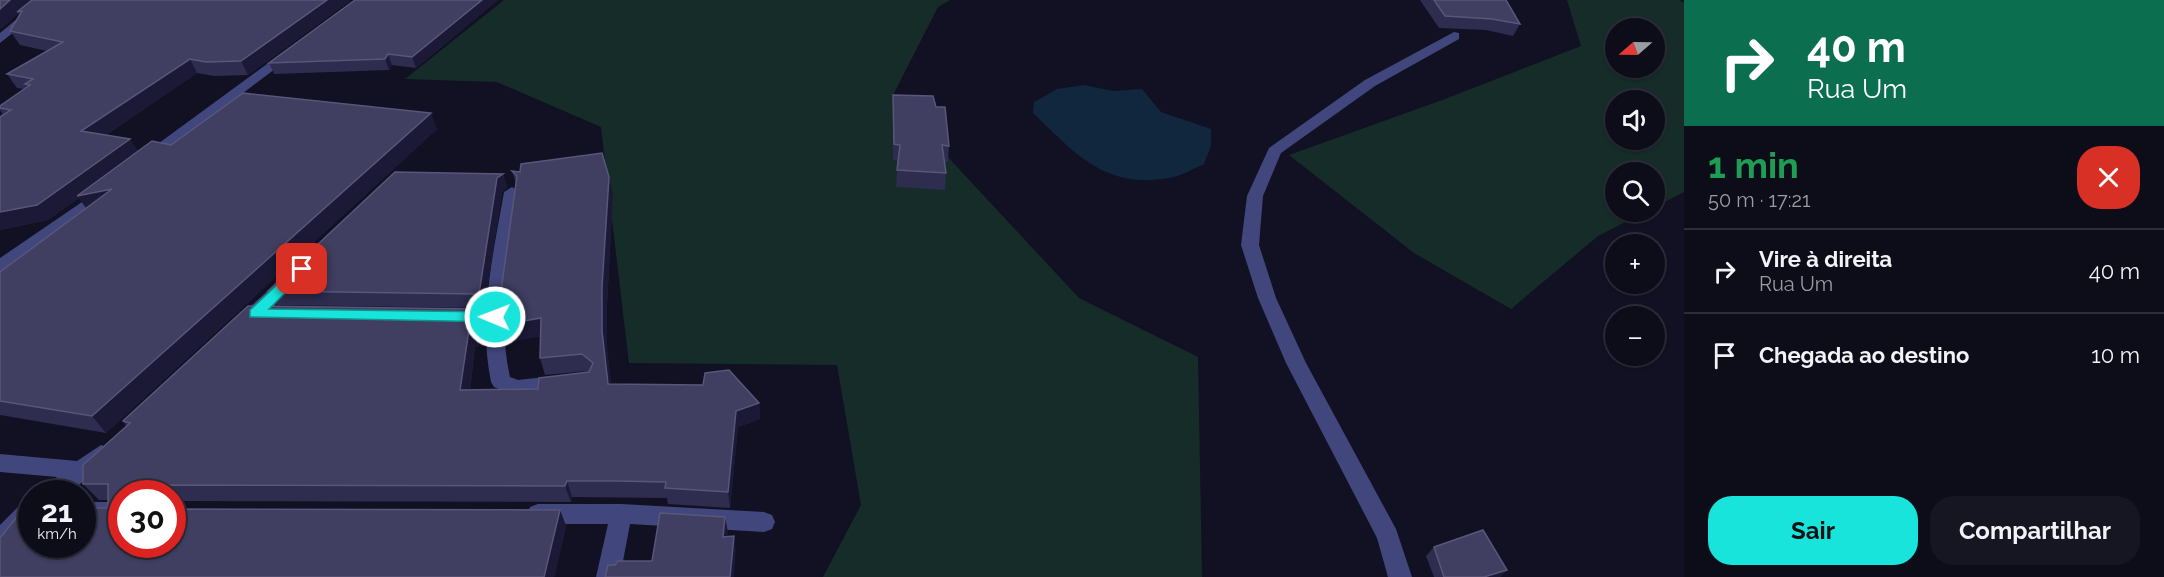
<!DOCTYPE html>
<html lang="pt">
<head>
<meta charset="utf-8">
<style>
	:root { --surface:#0d0d1a; --page:#161623; --text:#f1f3f6; --muted:#9a9ca2; --line:#2d2d39; --accent:#19e4db }
	body { margin:0; font-family:Raleway,sans-serif; background:var(--page); color:var(--text); height:100vh; display:flex; flex-direction:column; font-size:22px; white-space:nowrap }
	* { box-sizing:border-box; margin:0 }
	p { font-size:20px; color:var(--muted) }
	.icon { flex:none; width:33px; height:33px; fill:none; stroke:currentColor; stroke-width:2; stroke-linecap:round; stroke-linejoin:round }
	.map { position:relative; flex:1; overflow:hidden }
	.sheet { display:flex; flex-direction:column; background:var(--surface); width:480px }
	.sheet>* { flex:none }
	.banner { background:#0b6e4f; color:#fff; overflow:hidden }
	.needle { width:39px; rotate:250deg }
	.fabs { position:absolute; left:1605px; top:18px; display:grid; gap:12px }
	.fabs a { display:grid; place-items:center; width:60px; height:60px; border-radius:50%; background:var(--surface); box-shadow:0 2px 4px #0004,0 0 0 2px var(--line); font-size:30px }
	.speed { position:absolute; left:18px; top:480px; display:flex; gap:12px; font-size:30px; font-weight:700; text-align:center }
	.speed>* { display:grid; place-content:center; width:78px; height:78px; border-radius:50%; background:var(--surface); box-shadow:0 2px 4px #0004,0 0 0 2px var(--line); line-height:1 }
	.speed small { font-size:15px; font-weight:400 }
	.speed .limit { border:9px solid #d22; background:#fff; color:#111 }
	.pin { position:absolute; display:grid; place-items:center; width:51px; height:51px; color:#fff; margin:-26px; border-radius:12px; box-shadow:0 3px 9px #0006 }
	.me { position:absolute; width:66px; margin:-33px; rotate:271deg; stroke-linejoin:round; filter:drop-shadow(0 0 4px #0008) }
	.turn { display:flex; align-items:center; gap:21px; height:126px; padding:0 24px; font-size:27px }
	.turn .icon { width:78px; height:78px; stroke-width:2.5 }
	.turn b { display:block; font-size:42px; line-height:51px }
	.round { display:grid; place-items:center; flex:none; width:63px; height:63px; border-radius:24px; background:var(--page) }
	.overview { display:flex; align-items:center; justify-content:space-between; height:102px; padding:0 24px }
	h1 { font-size:36px; font-weight:700; line-height:45px; color:#1e9e55 }
	.action { display:flex; gap:12px; margin-top:auto; padding:12px 24px }
	.action a { flex:1; height:69px; border-radius:24px; background:var(--accent); color:#111; font-size:24px; font-weight:700; line-height:69px; text-align:center }
	.action a+a { background:var(--page); color:var(--text) }
	ul { padding:0; list-style:none }
	li { display:flex; align-items:center; gap:18px; height:84px; padding:0 24px; border-top:2px solid var(--line) }
	li div { flex:1 }
	li b { display:block; font-size:22px }
	li em { font-style:normal }
	main { display:flex; flex:1; min-height:0 }
	.map>svg:first-child { display:block }
</style>
</head>
<body>
<main>
<div class="map">
<svg width="1684" height="577" viewBox="0 0 1684 577">
	<rect width="100%" height="100%" fill="#111123"/>
	<!-- green -->
	<g fill="#152c28" fill-rule="evenodd">
		<path d="M 504,0 L 950,0 L 938,7 L 892,97 L 1079,298 L 1198,357 L 1202,577 L 823,577 L 861,505 L 837,365 L 629,363 L 601,127 L 497,82 L 405,79 Z"/>
		<path d="M 1567,0 L 1680,0 L 1684,3 L 1684,192 L 1655,207 L 1654,172 L 1616,172 L 1616,212 L 1645,212 L 1598,236 L 1511,309 L 1414,253 L 1289,155 L 1445,99 L 1581,46 ZM 1616,28 L 1654,28 L 1654,68 L 1616,68 ZM 1616,100 L 1654,100 L 1654,140 L 1616,140 Z"/>
	</g>
	<!-- water -->
	<path fill="#10273d" d="M 1084,85 L 1113,91 L 1142,89 L 1161,112 L 1211,129 L 1211,146 L 1204,164 C 1193,169 1181,176 1169,178 C 1104,189 1076,154 1033,113 L 1034,102 L 1057,89 Z"/>
	<g fill="none" stroke-linecap="round" stroke-linejoin="round">
		<!-- minor -->
		<g fill="#41477d" fill-rule="evenodd">
			<path d="M 40,0 L 54,0 L 0,43 L 0,33 Z"/>
			<path d="M 1454,32 L 1459,33 L 1459,39 L 1375,86 L 1281,153 L 1263,196 L 1259,245 L 1276,298 L 1306,363 L 1396,529 L 1412,577 L 1388,577 L 1377,538 L 1286,363 L 1258,298 L 1241,245 L 1247,196 L 1269,148 L 1365,80 Z"/>
			<path d="M 290,47 L 295,48 L 295,54 L 154,160 L 144,160 L 141,157 L 144,154 Z"/>
			<path d="M 104,187 L 110,188 L 112,192 L 110,196 L 6,271 L 0,273 L 0,258 Z"/>
			<path d="M 512,187 L 520,192 C 511,253 496,316 510,377 L 518,380 L 563,375 L 570,378 L 573,383 L 570,388 L 563,391 L 517,396 L 494,387 L 491,382 C 478,318 493,255 504,192 Z"/>
			<path d="M 289,275 L 298,281 L 295,285 L 253,327 L 239,327 L 237,322 L 239,317 L 283,277 Z"/>
			<path d="M 101,445 L 109,448 L 112,454 L 109,460 L 68,494 L 40,494 L 43,487 L 57,477 L 0,472 L 0,454 L 77,461 Z"/>
			<path d="M 32,498 L 32,523 L 8,547 L 0,550 L 0,525 L 24,501 Z"/>
			<rect x="82" y="502" width="40" height="20"/>
			<path d="M 538,504 L 621,504 L 764,512 L 772,515 L 775,522 L 772,529 L 764,532 L 630,524 L 620,577 L 596,577 L 608,524 L 538,524 L 530,521 L 527,514 L 530,507 Z"/>
		</g>
	</g>
	<!-- wall -->
	<g fill="#2e2c4f">
		<path d="M 355,0 L 498,0 L 416,68 L 392,65 L 389,70 L 274,74 L 269,63 Z"/>
		<path d="M 1420,0 L 1506,0 L 1520,24 L 1513,36 L 1486,30 L 1439,28 Z"/>
		<path d="M 350,1 L 248,75 L 214,76 L 197,73 L 106,135 L 138,151 L 171,145 L 437,129 L 106,433 L 0,415 L 0,272 L 86,208 L 79,198 L 48,220 L 0,230 L 0,117 L 3,115 L 0,110 L 0,106 L 24,89 L 17,88 L 7,74 L 47,51 L 20,45 L 10,31 L 20,15 L 18,14 Z"/>
		<path d="M 893,95 L 936,107 L 949,146 L 948,162 L 945,162 L 946,173 L 945,190 L 896,187 L 898,161 L 893,160 Z"/>
		<path d="M 512,171 L 609,177 L 613,193 L 607,304 L 607,348 L 611,384 L 759,403 L 760,419 L 738,427 L 730,508 L 668,504 L 667,498 L 572,497 L 571,502 L 172,501 L 172,494 L 122,494 L 122,544 L 560,510 L 566,526 L 554,577 L 0,577 L 32,544 L 108,508 L 108,500 L 99,500 L 83,484 L 126,426 L 123,421 L 476,309 L 483,325 L 484,345 L 475,347 L 470,390 L 538,389 L 588,372 L 587,371 L 545,375 L 540,358 L 541,336 L 507,342 L 501,325 L 516,184 Z"/>
		<path d="M 503,174 L 507,187 L 502,192 L 484,308 L 277,305 L 268,291 Z"/>
		<path d="M 1434,547 L 1507,570 L 1500,577 L 1434,577 L 1426,556 Z"/>
	</g>
	<!-- shaded-wall -->
	<g fill="#1b1936">
		<path d="M 10,0 L 34,0 L 26,25 L 18,14 L 0,30 L 0,9 Z"/>
		<path d="M 327,0 L 349,0 L 350,1 L 248,75 L 241,61 Z"/>
		<path d="M 482,0 L 498,0 L 416,68 L 412,57 Z"/>
		<path d="M 388,54 L 392,65 L 389,70 L 385,59 Z"/>
		<path d="M 190,59 L 197,73 L 91,145 L 81,131 Z"/>
		<path d="M 431,113 L 437,129 L 106,433 L 92,416 Z"/>
		<path d="M 130,139 L 140,154 L 112,189 L 89,212 L 79,198 L 48,220 L 0,230 L 0,212 Z"/>
		<path d="M 503,174 L 507,187 L 502,192 L 484,308 L 479,294 L 497,178 Z"/>
		<path d="M 609,177 L 613,193 L 607,304 L 607,348 L 613,401 L 608,384 L 602,331 L 602,287 Z"/>
		<path d="M 476,309 L 483,325 L 484,345 L 475,347 L 468,406 L 460,390 L 469,330 Z"/>
		<path d="M 541,318 L 547,335 L 507,342 L 501,325 Z"/>
		<path d="M 759,403 L 760,419 L 738,427 L 730,508 L 728,492 L 736,411 Z"/>
		<path d="M 567,481 L 572,497 L 571,502 L 565,486 Z"/>
		<path d="M 156,485 L 163,494 L 156,494 Z"/>
		<path d="M 560,510 L 566,526 L 554,577 L 544,577 Z"/>
		<path d="M 725,517 L 728,532 L 725,551 L 723,537 Z"/>
		<path d="M 734,536 L 736,551 L 734,577 L 730,577 Z"/>
		<path d="M 1507,570 L 1500,577 L 1484,577 Z"/>
	</g>
	<!-- building -->
	<g fill="#403e61" stroke="#58567a" stroke-width="1.5">
		<path d="M 0,0 L 10,0 L 0,9 Z"/>
		<path d="M 32,0 L 327,0 L 241,61 L 206,62 L 190,59 L 81,131 L 130,139 L 37,205 L 0,212 L 0,117 L 11,110 L 0,108 L 0,106 L 30,85 L 25,84 L 33,79 L 7,74 L 63,42 L 10,31 L 22,11 L 17,12 Z"/>
		<path d="M 355,0 L 482,0 L 412,57 L 388,54 L 385,59 L 269,63 Z"/>
		<path d="M 1434,0 L 1506,0 L 1520,24 L 1492,19 L 1445,16 Z"/>
		<path d="M 243,93 L 431,113 L 92,416 L 0,401 L 0,272 L 112,189 L 77,196 L 152,141 L 171,145 Z"/>
		<path d="M 893,95 L 933,96 L 936,107 L 945,107 L 949,146 L 942,145 L 946,173 L 897,170 L 900,145 L 894,144 Z"/>
		<path d="M 602,153 L 609,177 L 602,287 L 602,331 L 608,384 L 703,385 L 705,373 L 729,370 L 759,403 L 736,411 L 728,492 L 665,488 L 666,482 L 618,481 L 567,481 L 565,486 L 156,485 L 156,494 L 122,494 L 122,544 L 172,544 L 172,509 L 560,510 L 544,577 L 0,577 L 0,538 L 16,518 L 32,518 L 32,544 L 82,544 L 83,508 L 108,508 L 108,484 L 83,484 L 83,465 L 130,423 L 123,421 L 248,306 L 476,309 L 477,329 L 469,330 L 460,390 L 538,389 L 539,378 L 589,372 L 593,363 L 582,354 L 540,358 L 541,318 L 501,325 L 501,291 L 517,176 L 512,171 L 520,172 L 521,164 Z"/>
		<path d="M 395,172 L 503,174 L 497,178 L 479,294 L 268,291 Z"/>
		<path d="M 660,513 L 725,517 L 723,537 L 734,536 L 730,577 L 605,577 L 608,565 L 615,565 L 618,561 L 652,561 Z"/>
		<path d="M 1483,530 L 1507,570 L 1484,577 L 1444,577 L 1434,547 Z"/>
	</g>
	<!-- route -->
	<path fill="#19e4db" stroke="#10948e" stroke-width="1.5" d="M 302,265 L 308,269 L 306,272 L 269,309 L 495,312 L 502,317 L 495,322 L 250,317 L 250,310 L 297,266 Z"/>
</svg>
<div class="fabs">
<a><svg class="needle" viewBox="-14 -14 28 28"><path d="M0-13l5 13h-10z" fill="#e53935"/><path d="M0 13l5-13h-10z" fill="#9a9ca2"/></svg></a>
<a><svg class="icon" aria-label="sound" viewBox="0 0 24 24"><path d="M4 9h4l5-4v14l-5-4H4zM17 9q2 3 0 6"/></svg></a>
<a><svg class="icon" aria-label="search" viewBox="0 0 24 24"><circle cx="10" cy="10" r="6"/><path d="M15 15l6 6"/></svg></a>
<a>+</a>
<a>−</a>
</div>
<div class="speed"><div>21<small>km/h</small></div><div class="limit">30</div></div>
<div class="pin" style="left:302px;top:269px;background:#d93025"><svg class="icon" aria-label="arrive" viewBox="0 0 24 24"><path d="M6 21V4h12l-3 4 3 4H6"/></svg></div>
<svg class="me" style="left:495px;top:317px" viewBox="-20 -20 40 40"><circle r="17" fill="#19e4db" stroke="#fff" stroke-width="3"/><path d="M0-11L8 9 0 5-8 9z" fill="#fff"/></svg>
</div>
<section class="sheet">
<div class="banner">
<div class="turn"><svg class="icon" aria-label="right" viewBox="0 0 24 24"><path d="M7 20v-9h11M14 6l5 5-5 5"/></svg><div><b>40 m</b>Rua Um</div></div>
</div>
<div class="overview"><div><h1>1 min</h1><p>50 m · 17:21</p></div><a class="round" style="background:#d93025;color:#fff"><svg class="icon" aria-label="close" viewBox="0 0 24 24"><path d="M6 6l12 12M18 6L6 18"/></svg></a></div>
<ul>
<li><svg class="icon" aria-label="right" viewBox="0 0 24 24"><path d="M7 20v-9h11M14 6l5 5-5 5"/></svg><div><b>Vire à direita</b><p>Rua Um</p></div><em>40 m</em></li>
<li><svg class="icon" aria-label="arrive" viewBox="0 0 24 24"><path d="M6 21V4h12l-3 4 3 4H6"/></svg><div><b>Chegada ao destino</b></div><em>10 m</em></li>
</ul>
<div class="action"><a>Sair</a><a>Compartilhar</a></div>
</section>
</main>
</body>
</html>
